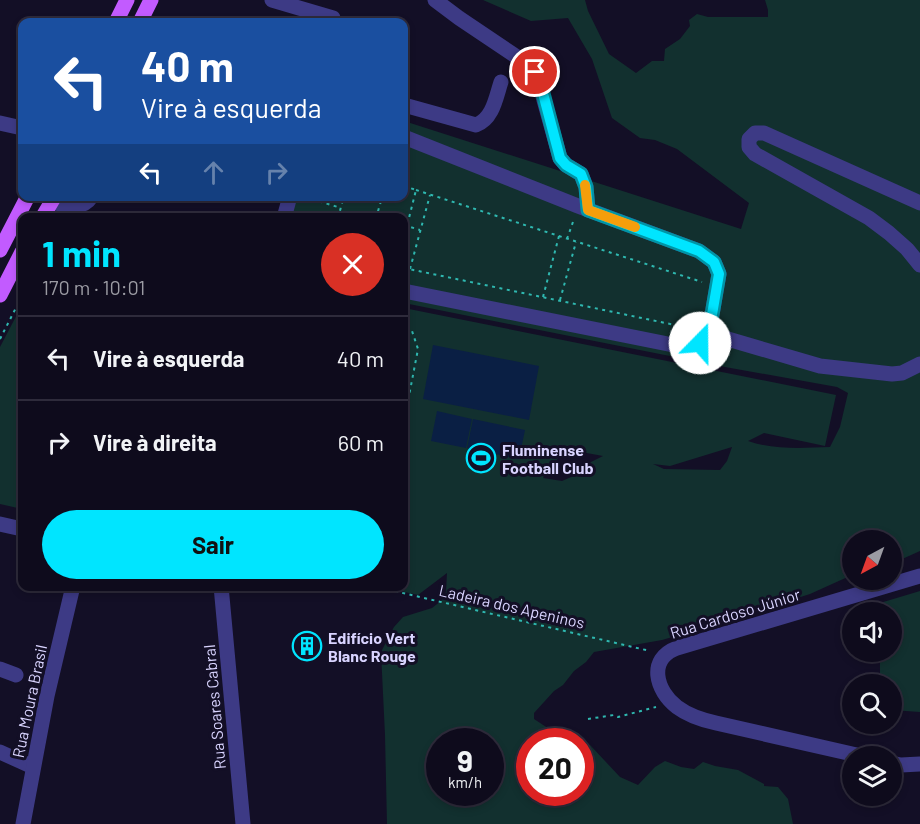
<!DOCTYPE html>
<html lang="pt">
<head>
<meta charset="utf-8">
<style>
	:root { --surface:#0e0b1c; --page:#1c1929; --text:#f1f3f6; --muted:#9b9ba3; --line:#2e2b3b; --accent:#00e5ff }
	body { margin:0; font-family:Barlow,sans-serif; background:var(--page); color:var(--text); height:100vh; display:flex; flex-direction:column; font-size:22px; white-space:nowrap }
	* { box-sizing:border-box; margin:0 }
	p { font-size:20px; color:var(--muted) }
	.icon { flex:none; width:33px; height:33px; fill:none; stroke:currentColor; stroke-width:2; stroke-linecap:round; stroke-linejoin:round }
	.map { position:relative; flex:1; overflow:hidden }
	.drawer { position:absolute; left:18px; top:213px; width:390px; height:378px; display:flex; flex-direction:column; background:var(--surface); border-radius:12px; box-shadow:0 3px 9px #0003,0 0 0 2px var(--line) }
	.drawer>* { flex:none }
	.banner { position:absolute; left:18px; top:18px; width:390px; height:183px; border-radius:12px; box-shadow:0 3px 9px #0003,0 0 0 2px var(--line); background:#1a4fa0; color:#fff; overflow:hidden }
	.needle { width:39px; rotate:221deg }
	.buttons { position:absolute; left:842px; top:530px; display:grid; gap:12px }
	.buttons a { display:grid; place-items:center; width:60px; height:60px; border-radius:50%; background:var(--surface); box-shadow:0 3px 9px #0003,0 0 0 2px var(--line); font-size:30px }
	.speed { position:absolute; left:426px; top:728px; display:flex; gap:12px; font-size:30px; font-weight:700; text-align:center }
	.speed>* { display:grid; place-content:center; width:78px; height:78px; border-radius:50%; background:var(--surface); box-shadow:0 3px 9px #0003,0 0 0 2px var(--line); line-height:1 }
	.speed small { font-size:15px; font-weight:400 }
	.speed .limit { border:9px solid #d22; background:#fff; color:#111 }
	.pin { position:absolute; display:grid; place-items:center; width:51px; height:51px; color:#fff; margin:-26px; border:3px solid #fff; border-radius:50%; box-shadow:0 2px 6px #0007 }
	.me { position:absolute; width:66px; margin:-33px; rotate:22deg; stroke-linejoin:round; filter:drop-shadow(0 0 4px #0008) }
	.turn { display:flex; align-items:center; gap:21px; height:126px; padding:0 24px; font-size:27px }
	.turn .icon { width:78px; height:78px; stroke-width:2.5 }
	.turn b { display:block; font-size:42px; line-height:51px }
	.lanes { display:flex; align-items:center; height:57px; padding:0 24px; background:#0003; justify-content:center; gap:30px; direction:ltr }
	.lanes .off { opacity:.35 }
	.round { display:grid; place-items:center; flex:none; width:63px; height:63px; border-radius:32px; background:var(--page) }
	.summary { display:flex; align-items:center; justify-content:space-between; height:102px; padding:0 24px }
	h1 { font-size:36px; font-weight:700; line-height:45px; color:var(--accent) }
	.primary-button { display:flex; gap:12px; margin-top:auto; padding:12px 24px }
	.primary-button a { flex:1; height:69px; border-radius:36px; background:var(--accent); color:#111; font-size:24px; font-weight:700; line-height:69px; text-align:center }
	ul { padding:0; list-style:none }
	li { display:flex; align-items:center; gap:18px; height:84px; padding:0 24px; border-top:2px solid var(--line) }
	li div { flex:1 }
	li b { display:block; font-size:22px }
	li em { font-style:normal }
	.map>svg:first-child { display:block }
</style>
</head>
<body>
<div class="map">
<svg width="920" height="824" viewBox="0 0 920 824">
	<rect width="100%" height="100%" fill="#130f26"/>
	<!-- green -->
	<g fill="#12302f" fill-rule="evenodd">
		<path d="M 483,0 L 585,0 L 588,11 L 609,54 L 636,73 L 652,61 L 664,61 L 665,49 L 680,39 L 690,26 L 689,20 L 697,14 L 708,17 L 768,17 L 768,10 L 765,0 L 920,0 L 920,551 L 891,564 L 891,540 L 852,540 L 852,575 L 810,594 L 700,629 L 662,640 L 594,652 L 586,662 L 574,671 L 563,685 L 554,691 L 534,713 L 534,719 L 563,738 L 573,741 L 530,741 L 530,792 L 580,792 L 581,743 L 590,745 L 620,777 L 638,785 L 655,767 L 665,761 L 681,767 L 694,769 L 703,762 L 715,766 L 738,770 L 764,784 L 764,786 L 778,787 L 788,799 L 793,824 L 387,824 L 385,735 L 381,652 L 394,627 L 403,617 L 432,608 L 441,601 L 446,592 L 447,573 L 418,595 L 383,587 L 404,586 L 404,308 L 836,395 L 825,446 L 764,433 L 748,441 C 774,450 803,448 830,447 L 840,427 L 848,393 L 837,387 L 725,367 L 404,303 L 404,218 L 288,218 L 293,197 L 404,196 L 404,121 L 741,229 L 749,203 L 677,149 L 655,140 L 640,138 L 612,118 L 592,59 L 568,18 L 531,21 ZM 732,447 L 727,461 L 720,470 L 664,469 L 653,464 L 670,466 ZM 565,449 L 603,456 L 587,464 L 578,474 L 562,481 L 543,478 ZM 440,741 L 490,741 L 490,792 L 440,792 Z"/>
		<path d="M 22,305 L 22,509 L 0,504 L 0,347 Z"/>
		<path d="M 920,591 L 920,712 L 891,710 L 891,684 L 880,684 L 880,651 L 891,651 L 891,612 L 880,612 L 880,603 Z"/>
	</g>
	<!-- water -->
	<g fill="#0a1f44">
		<path d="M 433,345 L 539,366 L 529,420 L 423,399 Z"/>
		<path d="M 437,411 L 472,419 L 466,448 L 431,441 Z"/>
		<path d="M 473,419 L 525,430 L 519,459 L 467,448 Z"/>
	</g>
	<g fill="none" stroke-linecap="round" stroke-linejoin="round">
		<!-- path -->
		<g stroke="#2fb8b0" stroke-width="2" stroke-dasharray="3 4.5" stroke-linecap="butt">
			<path d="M 404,186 L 416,190 L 404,238"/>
			<path d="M 416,190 L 702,282"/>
			<path d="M 367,196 L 381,201 L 376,218"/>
			<path d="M 305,197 L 341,208"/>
			<path d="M 338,218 L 344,196"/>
			<path d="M 404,225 L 420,230"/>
			<path d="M 567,239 L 574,219"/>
			<path d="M 404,268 L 694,329"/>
			<path d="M 410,269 L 430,195"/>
			<path d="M 543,297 L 559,236"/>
			<path d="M 560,300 L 576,242"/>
			<path d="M 0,339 L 22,296"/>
			<path d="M 404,422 L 418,349 L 411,328"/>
			<path d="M 373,586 L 650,651"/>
			<path d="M 588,719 L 614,715 L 618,717 L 656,707"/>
		</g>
		<!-- minor -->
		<g stroke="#3d3a85" stroke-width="15">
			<path d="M 272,0 L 333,18 L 334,22"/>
			<path d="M 435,0 L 459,18 L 526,63 L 535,72 L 539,82 L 560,158 L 566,165 L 581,174 L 586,187 L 588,210"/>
			<path d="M 404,105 L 476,125 C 493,119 496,97 501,82"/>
			<path d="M 0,123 L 22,128"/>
			<path d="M 404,137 L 578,206 L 699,251 L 714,262 L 719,274 L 709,332 L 701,343 L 688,348 L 404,291"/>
			<path d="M 52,202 C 67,206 82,211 92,196"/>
			<path d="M 920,203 L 764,133 L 755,133 L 749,139 L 749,147 L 755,154 L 869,218 L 889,233 L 907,249 L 920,265"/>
			<path d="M 284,218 L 290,196"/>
			<path d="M 709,332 L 721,337 L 820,366 L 892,374 L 902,373 L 920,364"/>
			<path d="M 0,524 L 22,529"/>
			<path d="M 221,586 L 243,824"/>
			<path d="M 0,669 L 16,675"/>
			<path d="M 0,752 L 33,767"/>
			<path d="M 861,756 L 716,723 C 702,720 689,716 677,707 C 656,691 647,659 677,648 L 920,576"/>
			<path d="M 891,763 L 901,765 L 920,764"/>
			<path d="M 23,824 L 47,696 L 73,586"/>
		</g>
		<!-- major -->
		<g stroke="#c25bff" stroke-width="15">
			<path d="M 116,22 L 127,0"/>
			<path d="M 140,22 L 151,0"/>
			<path d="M 42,218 L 55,196"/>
			<path d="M 0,250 L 28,196"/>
			<path d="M 0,295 L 22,252"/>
		</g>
	</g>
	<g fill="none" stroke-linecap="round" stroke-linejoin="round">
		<!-- route casing -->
		<g stroke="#0095a6" stroke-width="15">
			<path id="route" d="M 535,72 L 540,82 L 560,158 L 566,165 L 581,174 L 586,187 L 588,210 L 699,251 L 714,262 L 719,274 L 709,332 L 700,343"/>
		</g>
		<!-- route -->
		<use href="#route" stroke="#00e5ff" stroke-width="10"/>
		<!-- slow -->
		<path stroke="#f59e0b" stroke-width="10" d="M 585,185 L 588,210 L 635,227"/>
	</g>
	<!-- icons -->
	<defs>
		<g id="stadium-ring" transform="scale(1.5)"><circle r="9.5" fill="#130f26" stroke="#00e5ff" stroke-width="1.5"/><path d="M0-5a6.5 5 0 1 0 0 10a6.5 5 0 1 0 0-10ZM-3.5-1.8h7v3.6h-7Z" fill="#00e5ff"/></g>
		<g id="building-ring" transform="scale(1.5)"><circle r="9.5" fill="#130f26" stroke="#00e5ff" stroke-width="1.5"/><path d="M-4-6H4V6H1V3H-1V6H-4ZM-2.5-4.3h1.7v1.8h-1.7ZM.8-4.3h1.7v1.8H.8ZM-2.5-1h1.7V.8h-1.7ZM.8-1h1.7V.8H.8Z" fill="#00e5ff"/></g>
	</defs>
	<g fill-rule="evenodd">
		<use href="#stadium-ring" x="481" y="458"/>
		<use href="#building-ring" x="307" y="646"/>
	</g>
	<g text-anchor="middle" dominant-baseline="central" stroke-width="6" stroke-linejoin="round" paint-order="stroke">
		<!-- poi labels -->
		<g font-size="16" font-weight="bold" fill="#d9d4ff" stroke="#130f26" text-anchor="start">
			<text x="502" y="449">Fluminense<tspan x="502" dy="18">Football Club</tspan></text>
			<text x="328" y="637">Edifício Vert<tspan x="328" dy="18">Blanc Rouge</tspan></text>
		</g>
		<!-- street labels -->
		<g font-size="16" fill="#d9d4ff" stroke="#130f26">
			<text transform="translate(512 606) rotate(13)">Ladeira dos Apeninos</text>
			<text transform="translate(735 613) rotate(-17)">Rua Cardoso Júnior</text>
			<text transform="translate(29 701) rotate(-78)">Rua Moura Brasil</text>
			<text transform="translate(214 707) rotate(-95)">Rua Soares Cabral</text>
		</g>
	</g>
</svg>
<div class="buttons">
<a><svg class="needle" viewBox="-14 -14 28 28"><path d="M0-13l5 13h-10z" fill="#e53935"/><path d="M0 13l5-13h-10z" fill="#9b9ba3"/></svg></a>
<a><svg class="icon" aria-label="sound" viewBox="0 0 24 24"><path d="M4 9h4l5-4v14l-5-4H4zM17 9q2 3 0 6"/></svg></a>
<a><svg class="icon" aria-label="search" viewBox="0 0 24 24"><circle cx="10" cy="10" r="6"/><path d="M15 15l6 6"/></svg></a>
<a><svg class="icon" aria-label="layers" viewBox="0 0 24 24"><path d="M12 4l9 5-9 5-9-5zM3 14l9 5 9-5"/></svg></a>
</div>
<div class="speed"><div>9<small>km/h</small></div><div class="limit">20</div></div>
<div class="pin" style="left:535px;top:72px;background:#d93025"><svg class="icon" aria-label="arrive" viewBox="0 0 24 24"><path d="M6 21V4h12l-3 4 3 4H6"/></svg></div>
<svg class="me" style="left:700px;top:343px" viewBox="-20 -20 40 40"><circle r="19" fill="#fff"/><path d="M0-13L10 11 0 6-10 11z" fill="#00e5ff"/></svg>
<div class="banner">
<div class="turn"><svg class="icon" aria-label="left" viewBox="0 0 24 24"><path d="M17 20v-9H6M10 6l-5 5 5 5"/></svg><div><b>40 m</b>Vire à esquerda</div></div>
<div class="lanes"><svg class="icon" aria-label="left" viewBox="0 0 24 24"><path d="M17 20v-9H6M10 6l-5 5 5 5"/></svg><svg class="icon off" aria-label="ahead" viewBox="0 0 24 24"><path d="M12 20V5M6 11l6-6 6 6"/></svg><svg class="icon off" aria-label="right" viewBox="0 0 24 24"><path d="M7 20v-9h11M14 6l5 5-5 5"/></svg></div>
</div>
<section class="drawer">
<div class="summary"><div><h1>1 min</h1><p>170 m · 10:01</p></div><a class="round" style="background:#d93025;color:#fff"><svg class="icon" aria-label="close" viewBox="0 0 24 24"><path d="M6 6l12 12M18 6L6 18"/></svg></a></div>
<ul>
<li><svg class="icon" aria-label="left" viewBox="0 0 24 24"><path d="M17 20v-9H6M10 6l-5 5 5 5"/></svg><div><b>Vire à esquerda</b></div><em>40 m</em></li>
<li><svg class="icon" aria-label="right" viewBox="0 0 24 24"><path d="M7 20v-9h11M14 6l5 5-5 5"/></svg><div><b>Vire à direita</b></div><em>60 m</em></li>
</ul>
<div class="primary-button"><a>Sair</a></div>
</section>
</div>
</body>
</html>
